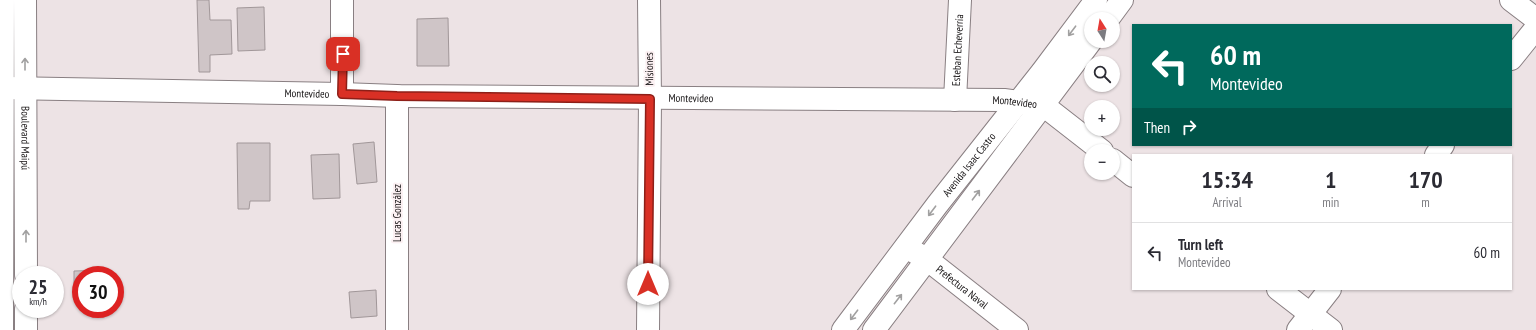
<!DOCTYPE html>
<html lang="en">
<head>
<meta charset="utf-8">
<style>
	:root { --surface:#fff; --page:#f7f7f7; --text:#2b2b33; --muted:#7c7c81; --line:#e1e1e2 }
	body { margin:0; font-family:"PT Sans Narrow",sans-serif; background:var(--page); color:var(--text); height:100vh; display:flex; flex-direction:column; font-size:15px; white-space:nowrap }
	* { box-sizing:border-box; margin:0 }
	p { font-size:13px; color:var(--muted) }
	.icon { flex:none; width:22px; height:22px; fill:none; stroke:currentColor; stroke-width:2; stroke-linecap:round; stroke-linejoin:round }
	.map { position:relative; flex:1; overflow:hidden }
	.sheet { position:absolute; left:1132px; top:154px; width:380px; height:136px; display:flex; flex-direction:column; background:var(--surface); border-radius:0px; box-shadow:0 1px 3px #0004 }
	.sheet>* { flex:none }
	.top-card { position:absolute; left:1132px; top:24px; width:380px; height:122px; border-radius:0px; box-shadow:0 1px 3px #0004; background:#00695c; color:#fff; overflow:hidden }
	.needle { width:26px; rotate:349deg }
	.buttons { position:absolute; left:1084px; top:12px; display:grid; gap:8px }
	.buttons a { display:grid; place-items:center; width:36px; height:36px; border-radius:50%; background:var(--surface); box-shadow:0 1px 3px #0004; font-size:20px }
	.speed { position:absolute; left:12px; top:266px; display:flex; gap:8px; font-size:20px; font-weight:700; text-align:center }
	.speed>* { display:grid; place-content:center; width:52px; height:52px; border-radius:50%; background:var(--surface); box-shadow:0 1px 3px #0004; line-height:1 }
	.speed small { font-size:10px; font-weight:400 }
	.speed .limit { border:6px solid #d22; background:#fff; color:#111 }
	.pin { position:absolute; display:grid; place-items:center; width:34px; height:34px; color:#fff; margin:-17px; border-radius:8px; box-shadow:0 2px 6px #0006 }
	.me { position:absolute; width:44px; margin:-22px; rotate:0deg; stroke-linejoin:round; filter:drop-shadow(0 0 3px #0008) }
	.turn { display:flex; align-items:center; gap:14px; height:84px; padding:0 12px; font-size:18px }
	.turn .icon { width:52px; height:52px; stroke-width:2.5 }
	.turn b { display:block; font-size:28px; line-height:34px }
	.then { display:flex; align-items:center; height:38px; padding:0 12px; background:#0003; gap:8px; font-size:15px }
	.eta { display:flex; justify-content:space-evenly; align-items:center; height:68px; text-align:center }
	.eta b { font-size:24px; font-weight:600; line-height:28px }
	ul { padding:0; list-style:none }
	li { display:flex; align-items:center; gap:12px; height:60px; padding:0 12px; border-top:1px solid var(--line) }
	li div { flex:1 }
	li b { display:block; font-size:15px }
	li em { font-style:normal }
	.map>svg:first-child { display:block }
</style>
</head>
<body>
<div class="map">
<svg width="1536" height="330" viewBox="0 0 1536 330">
	<rect width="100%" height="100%" fill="#ede3e5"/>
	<!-- building -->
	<g fill="#cfc5c7" stroke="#a19799">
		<path d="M 197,0 L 209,0 L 210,20 L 231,20 L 232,54 L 210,55 L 210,72 L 199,72 Z"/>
		<path d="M 264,7 L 265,50 L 238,51 L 237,8 Z"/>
		<path d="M 448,18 L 449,66 L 417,66 L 417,19 Z"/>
		<path d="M 374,142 L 377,182 L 357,184 L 353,144 Z"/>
		<path d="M 237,143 L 270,143 L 270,201 L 250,201 L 249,209 L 238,209 Z"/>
		<path d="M 339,154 L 340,198 L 313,199 L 311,155 Z"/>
		<path d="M 110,270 L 110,275 L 81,275 L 81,300 L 74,300 L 74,271 Z"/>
		<path d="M 376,290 L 377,316 L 351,318 L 349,292 Z"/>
	</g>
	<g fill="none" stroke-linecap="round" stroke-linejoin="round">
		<!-- minor casing -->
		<g stroke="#897f82" stroke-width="24">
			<g id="minor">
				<path d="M 1511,0 L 1536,19"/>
				<path d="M 1511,59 L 1536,28"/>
				<path id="s1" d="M 6,88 L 342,94 L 397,96 L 1004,100 L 1043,105 L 1102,151"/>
				<path d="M 342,94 L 342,0"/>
				<path id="s2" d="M 955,100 L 960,0"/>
				<path d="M 1436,155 L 1443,145"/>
				<path d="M 1113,160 L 1133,176"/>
				<path id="s3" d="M 906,247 L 928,260 L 1017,330"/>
				<path d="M 1278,289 L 1331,330"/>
				<path d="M 397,330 L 397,96"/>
				<path d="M 648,330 L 650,99 L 649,0"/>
				<path d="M 1298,330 L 1330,289"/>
			</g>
		</g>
		<!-- major casing -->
		<g stroke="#897f82" stroke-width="24">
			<g id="major">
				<path id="s4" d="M 25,0 L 26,275"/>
				<path d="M 1108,19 L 1122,0"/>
				<path d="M 26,309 L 26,330"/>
				<path d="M 2,330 L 3,0"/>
				<path id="s5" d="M 843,330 L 937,205 L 1042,72 L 1096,0"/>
				<path d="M 874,330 L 1091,41"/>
			</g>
		</g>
		<!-- minor -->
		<use href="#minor" stroke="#fff" stroke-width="22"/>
		<!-- major -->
		<use href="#major" stroke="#fff" stroke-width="22"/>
	</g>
	<!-- one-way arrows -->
	<defs><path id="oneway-shaft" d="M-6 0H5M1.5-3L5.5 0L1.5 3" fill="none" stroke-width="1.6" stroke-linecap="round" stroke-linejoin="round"/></defs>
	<g stroke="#a1a0a0">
		<use href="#oneway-shaft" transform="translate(1072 31) rotate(127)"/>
		<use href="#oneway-shaft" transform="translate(25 64) rotate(-90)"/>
		<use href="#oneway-shaft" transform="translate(976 195) rotate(-53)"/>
		<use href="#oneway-shaft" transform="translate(932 211) rotate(127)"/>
		<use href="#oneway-shaft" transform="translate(26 236) rotate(-90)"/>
		<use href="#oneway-shaft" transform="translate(898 299) rotate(-52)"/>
		<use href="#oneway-shaft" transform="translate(854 315) rotate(127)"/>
	</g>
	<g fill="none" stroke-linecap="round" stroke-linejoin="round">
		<!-- route casing -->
		<g stroke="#8d1f18" stroke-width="10">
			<path id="route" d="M 343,54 L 342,94 L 397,96 L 650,99 L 648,284"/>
		</g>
		<!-- route -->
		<use href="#route" stroke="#d93025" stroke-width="7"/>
	</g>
	<g text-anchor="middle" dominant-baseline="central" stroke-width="4" stroke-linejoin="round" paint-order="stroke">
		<!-- street labels -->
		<g font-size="11" fill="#141112" stroke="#fbf0f2">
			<text stroke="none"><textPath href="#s2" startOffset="50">Esteban Echeverría</textPath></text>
			<text transform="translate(649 69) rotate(-91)">Misiones</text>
			<text stroke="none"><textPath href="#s1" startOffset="301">Montevideo</textPath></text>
			<text stroke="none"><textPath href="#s1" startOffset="685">Montevideo</textPath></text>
			<text stroke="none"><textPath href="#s1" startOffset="1009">Montevideo</textPath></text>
			<text stroke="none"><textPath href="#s4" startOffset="138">Boulevard Maipú</textPath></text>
			<text stroke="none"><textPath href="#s5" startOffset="208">Avenida Isaac Castro</textPath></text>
			<text transform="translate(397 213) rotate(-90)">Lucas González</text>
			<text stroke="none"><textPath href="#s3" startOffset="69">Prefectura Naval</textPath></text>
		</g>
	</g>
</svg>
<div class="buttons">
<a><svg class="needle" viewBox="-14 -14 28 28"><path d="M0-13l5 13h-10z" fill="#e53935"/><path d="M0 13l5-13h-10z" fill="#7c7c81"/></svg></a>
<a><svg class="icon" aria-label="search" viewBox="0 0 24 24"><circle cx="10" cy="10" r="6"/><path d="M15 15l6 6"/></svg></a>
<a>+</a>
<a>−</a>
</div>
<div class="speed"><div>25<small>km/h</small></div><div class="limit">30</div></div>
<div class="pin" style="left:343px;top:54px;background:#d93025"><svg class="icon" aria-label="arrive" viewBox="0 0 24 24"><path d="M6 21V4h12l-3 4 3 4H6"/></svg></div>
<svg class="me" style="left:648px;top:284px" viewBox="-20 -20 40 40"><circle r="19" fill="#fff"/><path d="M0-13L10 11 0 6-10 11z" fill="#d93025"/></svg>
<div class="top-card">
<div class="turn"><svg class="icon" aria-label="left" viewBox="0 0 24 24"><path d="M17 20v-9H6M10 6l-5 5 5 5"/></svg><div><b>60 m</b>Montevideo</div></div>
<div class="then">Then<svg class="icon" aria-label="right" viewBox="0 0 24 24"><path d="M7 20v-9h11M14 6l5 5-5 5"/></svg></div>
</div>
<section class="sheet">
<div class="eta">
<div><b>15:34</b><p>Arrival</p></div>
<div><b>1</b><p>min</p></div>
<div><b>170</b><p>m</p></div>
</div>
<ul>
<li><svg class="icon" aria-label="left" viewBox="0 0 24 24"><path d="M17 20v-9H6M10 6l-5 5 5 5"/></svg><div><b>Turn left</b><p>Montevideo</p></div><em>60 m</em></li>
</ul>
</section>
</div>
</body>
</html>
